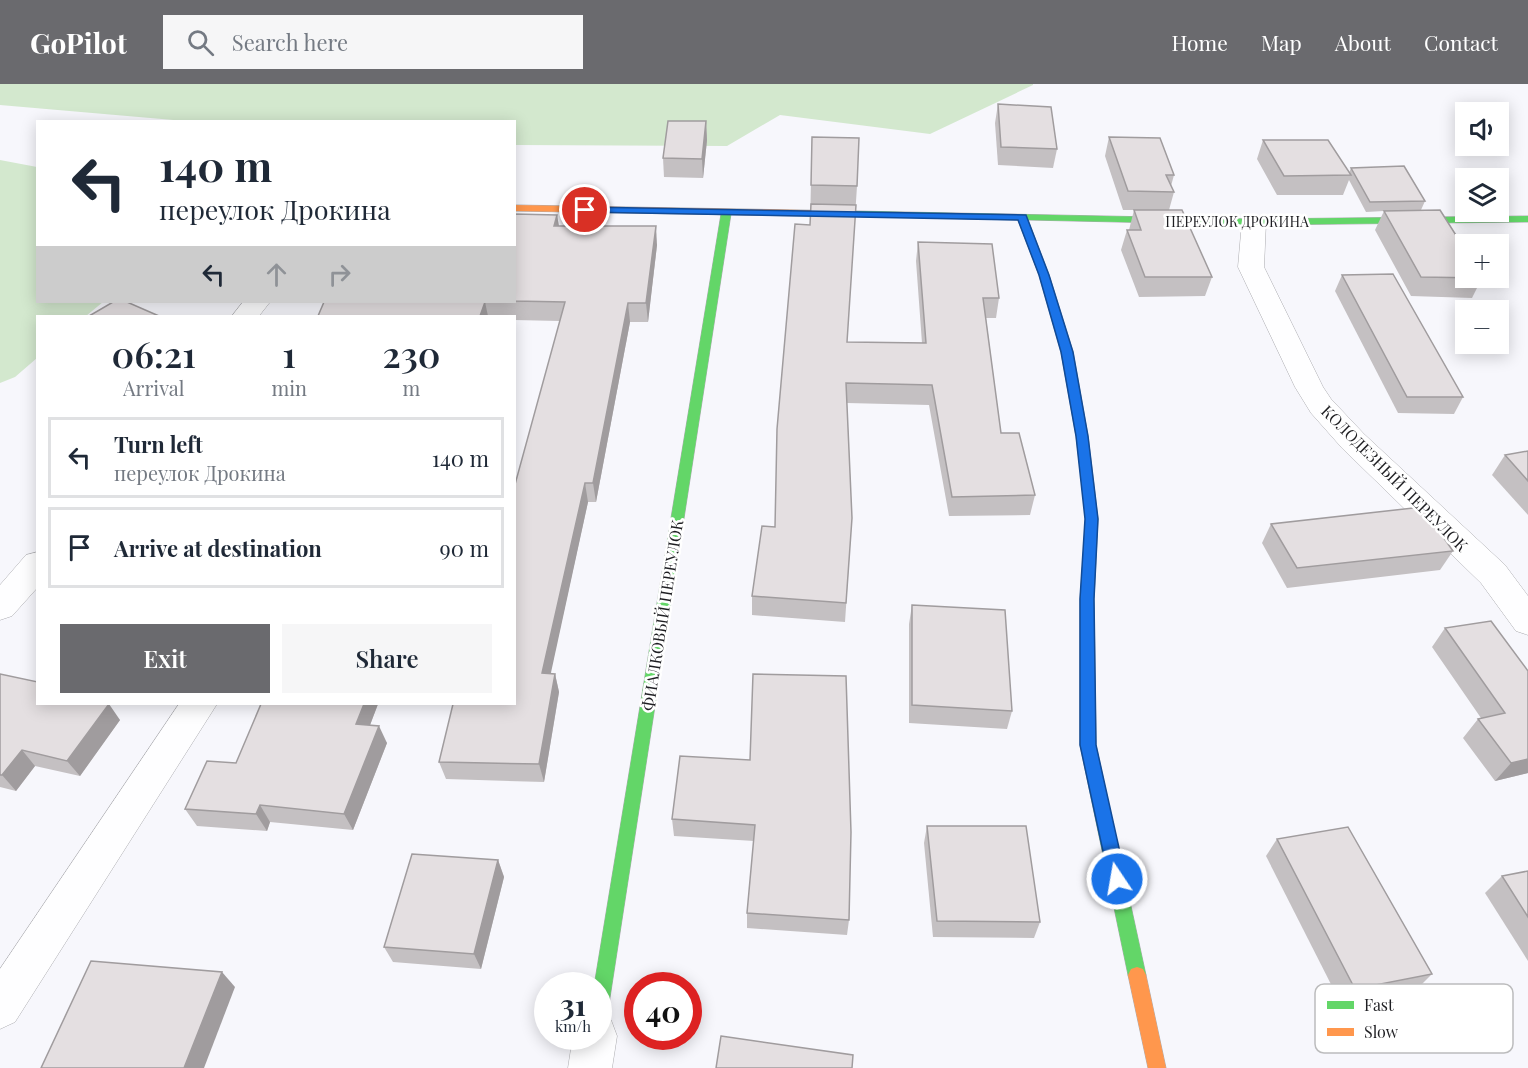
<!DOCTYPE html>
<html lang="en">
<head>
<meta charset="utf-8">
<style>
	:root { --surface:#fff; --page:#f6f6f7; --text:#1f2937; --muted:#747a83; --line:#e0e1e3; --accent:#6a6a6e }
	body { margin:0; font-family:"Playfair Display",serif; background:var(--page); color:var(--text); height:100vh; display:flex; flex-direction:column; font-size:22px; white-space:nowrap }
	* { box-sizing:border-box; margin:0 }
	p { font-size:20px; color:var(--muted) }
	.icon { flex:none; width:33px; height:33px; fill:none; stroke:currentColor; stroke-width:2; stroke-linecap:round; stroke-linejoin:round }
	.map { position:relative; flex:1; overflow:hidden }
	.details { position:absolute; left:36px; top:231px; width:480px; height:390px; display:flex; flex-direction:column; background:var(--surface); border-radius:0px; box-shadow:0 3px 15px #0003 }
	.details>* { flex:none }
	.top-card { position:absolute; left:36px; top:36px; width:480px; height:183px; border-radius:0px; box-shadow:0 3px 15px #0003; background:#fff; color:var(--text); overflow:hidden }
	.controls { position:absolute; left:1455px; top:18px; display:grid; gap:12px }
	.controls a { display:grid; place-items:center; width:54px; height:54px; border-radius:0px; background:var(--surface); box-shadow:0 3px 15px #0003; font-size:30px }
	.speed { position:absolute; left:534px; top:888px; display:flex; gap:12px; font-size:30px; font-weight:700; text-align:center }
	.speed>* { display:grid; place-content:center; width:78px; height:78px; border-radius:50%; background:var(--surface); box-shadow:0 3px 15px #0003; line-height:1 }
	.speed small { font-size:15px; font-weight:400 }
	.speed .limit { border:9px solid #d22; background:#fff; color:#111 }
	.pin { position:absolute; display:grid; place-items:center; width:51px; height:51px; color:#fff; margin:-26px; border:3px solid #fff; border-radius:50%; box-shadow:0 2px 6px #0007 }
	.me { position:absolute; width:66px; margin:-33px; rotate:348deg; stroke-linejoin:round; filter:drop-shadow(0 0 4px #0008) }
	.turn { display:flex; align-items:center; gap:21px; height:126px; padding:0 24px; font-size:27px }
	.turn .icon { width:78px; height:78px; stroke-width:2.5 }
	.turn b { display:block; font-size:42px; line-height:51px }
	.lanes { display:flex; align-items:center; height:57px; padding:0 24px; background:#0003; justify-content:center; gap:30px; direction:ltr }
	.lanes .off { opacity:.35 }
	.eta { display:flex; justify-content:space-evenly; align-items:center; height:102px; text-align:center }
	.eta b { font-size:36px; font-weight:600; line-height:42px }
	.cta { display:flex; gap:12px; margin-top:auto; padding:12px 24px }
	.cta a { flex:1; height:69px; border-radius:0px; background:var(--accent); color:#fff; font-size:24px; font-weight:600; line-height:69px; text-align:center }
	.cta a+a { background:var(--page); color:var(--text) }
	ul { padding:0; list-style:none }
	li { display:flex; align-items:center; gap:18px; height:81px; margin:0 12px 9px; padding:0 12px; border:3px solid var(--line); border-radius:0px }
	li div { flex:1 }
	li b { display:block; font-size:22px }
	li em { font-style:normal }
	header { display:flex; align-items:center; gap:36px; box-sizing:border-box; height:84px; padding:0 30px; background:var(--accent); color:#fff }
	header strong { font-size:28px }
	nav { display:flex; gap:33px; margin-inline-start:auto; font-size:21px }
	.search { width:420px; height:54px; background:var(--page); display:flex; align-items:center; gap:15px; box-sizing:border-box; padding:0 21px; border-radius:0px; color:var(--muted); font-size:22px }
	.map>svg:first-child { display:block }
</style>
</head>
<body>
<header>
<strong>GoPilot</strong>
<div class="search"><svg class="icon" aria-label="search" viewBox="0 0 24 24"><circle cx="10" cy="10" r="6"/><path d="M15 15l6 6"/></svg>Search here</div>
<nav><a>Home</a><a>Map</a><a>About</a><a>Contact</a></nav>
</header>
<div class="map">
<svg width="1528" height="984" viewBox="0 0 1528 984">
	<rect width="100%" height="100%" fill="#f7f7fc"/>
	<!-- green -->
	<g fill="#d3e8ce">
		<path d="M 0,0 L 1033,0 L 1033,1 L 930,50 L 780,31 L 727,62 L 515,61 L 514,38 L 185,37 L 0,21 Z"/>
		<path d="M 0,76 L 37,83 L 38,218 L 103,218 L 86,232 L 38,232 L 37,274 L 15,293 L 0,299 Z"/>
	</g>
	<g fill="none" stroke-linecap="round" stroke-linejoin="round">
		<!-- street casing -->
		<g stroke="#acacb0" stroke-width="1">
			<g id="street">
				<path d="M 1254,131 L 1263,133 L 1266,138 L 1264,183 L 1323,303 L 1331,315 L 1364,350 L 1505,481 L 1528,512 L 1528,551 L 1516,547 L 1481,499 L 1342,364 L 1311,329 L 1295,303 L 1238,183 L 1242,138 L 1245,133 Z"/>
				<path d="M 243,218 L 270,218 L 259,232 L 232,232 Z"/>
				<path d="M 38,468 L 38,503 L 12,532 L 0,536 L 0,501 L 26,471 Z"/>
				<path d="M 179,620 L 217,620 L 15,938 L 0,945 L 0,885 Z"/>
				<path d="M 598,931 L 611,936 L 617,952 L 612,984 L 568,984 L 573,952 L 598,952 Z"/>
			</g>
		</g>
		<!-- fast casing -->
		<g stroke="#acacb0" stroke-width="1">
			<g id="fast">
				<path d="M 726,127 L 731,130 L 607,933 L 604,939 L 598,942 L 598,902 L 594,902 L 721,130 Z"/>
				<path d="M 855,127 L 1254,135 L 1528,132 L 1528,138 L 1254,141 L 1028,136 L 1049,191 L 1073,268 L 1088,352 L 1098,435 L 1094,515 L 1096,661 L 1146,891 L 1143,897 L 1137,899 L 1131,897 L 1128,891 L 1080,661 L 1080,515 L 1086,435 L 1076,352 L 1061,268 L 1039,191 L 1018,136 L 851,132 L 850,130 Z"/>
			</g>
		</g>
		<!-- slow casing -->
		<g stroke="#acacb0" stroke-width="1">
			<g id="slow">
				<path d="M 514,121 L 855,127 L 860,130 L 855,133 L 514,127 Z"/>
				<path d="M 1137,883 L 1143,885 L 1146,891 L 1166,984 L 1148,984 L 1128,891 L 1131,885 Z"/>
			</g>
		</g>
		<!-- street -->
		<use href="#street" fill="#fefeff" fill-rule="evenodd"/>
		<!-- fast -->
		<use href="#fast" fill="#63d668" fill-rule="evenodd"/>
		<!-- slow -->
		<use href="#slow" fill="#ff974d" fill-rule="evenodd"/>
	</g>
	<!-- wall -->
	<g fill="#c4c0c2">
		<path d="M 998,20 L 1057,65 L 1053,84 L 998,81 L 995,39 Z"/>
		<path d="M 706,37 L 707,56 L 703,94 L 664,93 L 663,74 Z"/>
		<path d="M 812,53 L 857,102 L 847,258 L 922,259 L 916,177 L 918,158 L 999,214 L 996,234 L 986,234 L 1001,349 L 1035,411 L 1030,431 L 949,432 L 929,321 L 847,319 L 852,434 L 845,538 L 752,531 L 752,512 L 775,443 L 810,141 Z"/>
		<path d="M 1109,53 L 1174,91 L 1171,102 L 1174,108 L 1169,126 L 1212,193 L 1205,212 L 1139,213 L 1121,166 L 1127,146 L 1129,146 L 1134,126 L 1123,126 L 1105,72 Z"/>
		<path d="M 1263,56 L 1349,89 L 1351,84 L 1425,117 L 1421,126 L 1482,194 L 1472,214 L 1411,212 L 1375,146 L 1384,127 L 1366,128 L 1349,96 L 1343,111 L 1277,111 L 1257,75 Z"/>
		<path d="M 514,130 L 557,131 L 559,142 L 657,161 L 648,238 L 630,238 L 596,418 L 588,418 L 550,590 L 555,590 L 559,608 L 544,698 L 446,695 L 439,678 L 514,620 L 560,237 L 514,236 L 514,232 L 318,232 L 324,218 L 514,218 Z"/>
		<path d="M 1342,191 L 1463,313 L 1454,330 L 1398,329 L 1335,207 Z"/>
		<path d="M 1528,367 L 1528,431 L 1492,391 L 1505,371 Z"/>
		<path d="M 1271,440 L 1453,467 L 1440,486 L 1287,504 L 1262,459 Z"/>
		<path d="M 912,521 L 1012,627 L 1007,645 L 909,639 L 909,540 Z"/>
		<path d="M 1445,544 L 1528,587 L 1528,689 L 1495,697 L 1463,654 L 1478,635 L 1481,634 L 1432,563 Z"/>
		<path d="M 0,590 L 120,636 L 80,692 L 35,682 L 16,707 L 0,703 Z"/>
		<path d="M 261,620 L 378,620 L 370,641 L 387,659 L 353,746 L 270,738 L 267,747 L 197,742 L 185,725 L 236,679 Z"/>
		<path d="M 750,676 L 849,836 L 847,851 L 747,844 L 747,829 L 754,757 L 674,752 L 672,735 Z"/>
		<path d="M 927,742 L 1040,838 L 1034,854 L 933,853 L 924,759 Z"/>
		<path d="M 1277,755 L 1432,890 L 1416,906 L 1341,920 L 1266,772 Z"/>
		<path d="M 498,776 L 504,793 L 481,885 L 393,878 L 384,863 Z"/>
		<path d="M 1528,787 L 1528,877 L 1485,809 L 1502,792 Z"/>
	</g>
	<!-- shaded-wall -->
	<g fill="#a09c9e">
		<path d="M 706,37 L 707,56 L 703,94 L 702,75 Z"/>
		<path d="M 557,131 L 560,149 L 554,142 Z"/>
		<path d="M 656,142 L 657,161 L 648,238 L 646,219 Z"/>
		<path d="M 485,218 L 488,232 L 480,232 Z"/>
		<path d="M 628,219 L 630,238 L 596,418 L 593,399 Z"/>
		<path d="M 585,399 L 588,418 L 547,607 L 542,589 Z"/>
		<path d="M 555,590 L 559,608 L 544,698 L 539,680 Z"/>
		<path d="M 109,620 L 120,636 L 80,692 L 67,677 Z"/>
		<path d="M 364,620 L 378,620 L 364,657 L 356,640 Z"/>
		<path d="M 379,642 L 387,659 L 353,746 L 344,730 Z"/>
		<path d="M 22,666 L 35,682 L 16,707 L 2,691 Z"/>
		<path d="M 1528,675 L 1528,689 L 1495,697 L 1511,679 Z"/>
		<path d="M 260,721 L 270,738 L 267,747 L 256,730 Z"/>
		<path d="M 498,776 L 504,793 L 481,885 L 474,870 Z"/>
		<path d="M 222,888 L 235,903 L 204,984 L 184,984 Z"/>
	</g>
	<!-- building -->
	<g fill="#e4dfe1" stroke="#a09c9e" stroke-width="1.5">
		<path d="M 998,20 L 1051,23 L 1057,65 L 1001,63 Z"/>
		<path d="M 668,37 L 706,37 L 702,75 L 663,74 Z"/>
		<path d="M 812,53 L 859,54 L 857,102 L 811,101 Z"/>
		<path d="M 1109,53 L 1160,54 L 1174,91 L 1166,91 L 1174,108 L 1128,107 Z"/>
		<path d="M 1263,56 L 1328,56 L 1351,91 L 1284,92 Z"/>
		<path d="M 1404,82 L 1425,117 L 1370,118 L 1351,84 Z"/>
		<path d="M 811,120 L 856,121 L 847,258 L 926,259 L 918,158 L 992,160 L 999,214 L 983,214 L 1001,349 L 1019,349 L 1035,411 L 952,413 L 932,301 L 846,299 L 852,434 L 846,519 L 752,512 L 762,442 L 775,443 L 777,345 L 795,140 L 810,141 Z"/>
		<path d="M 1134,126 L 1182,126 L 1212,193 L 1145,193 L 1127,146 L 1141,146 Z"/>
		<path d="M 1440,126 L 1466,167 L 1466,194 L 1482,194 L 1421,193 L 1384,127 Z"/>
		<path d="M 514,130 L 557,131 L 554,142 L 656,142 L 646,219 L 628,219 L 593,399 L 585,399 L 542,589 L 555,590 L 539,680 L 439,678 L 453,620 L 514,620 L 514,404 L 565,218 L 514,217 Z"/>
		<path d="M 1393,190 L 1463,313 L 1407,313 L 1342,191 Z"/>
		<path d="M 113,218 L 127,218 L 159,232 L 89,232 Z"/>
		<path d="M 324,218 L 485,218 L 480,232 L 318,232 Z"/>
		<path d="M 1528,367 L 1528,397 L 1505,371 Z"/>
		<path d="M 1422,423 L 1453,467 L 1297,484 L 1271,440 Z"/>
		<path d="M 912,521 L 1005,526 L 1012,627 L 912,621 Z"/>
		<path d="M 1491,537 L 1528,587 L 1528,675 L 1511,679 L 1478,635 L 1505,629 L 1445,544 Z"/>
		<path d="M 0,590 L 38,598 L 38,620 L 109,620 L 67,677 L 22,666 L 2,691 L 0,691 Z"/>
		<path d="M 753,590 L 846,592 L 851,748 L 849,836 L 747,829 L 755,741 L 672,735 L 680,672 L 750,676 Z"/>
		<path d="M 261,620 L 364,620 L 356,640 L 379,642 L 344,730 L 260,721 L 256,730 L 185,725 L 207,677 L 236,679 Z"/>
		<path d="M 927,742 L 1026,742 L 1040,838 L 937,837 Z"/>
		<path d="M 1348,743 L 1432,890 L 1355,905 L 1277,755 Z"/>
		<path d="M 412,770 L 498,776 L 474,870 L 384,863 Z"/>
		<path d="M 1528,787 L 1528,833 L 1502,792 Z"/>
		<path d="M 91,877 L 222,888 L 184,984 L 41,984 Z"/>
		<path d="M 721,952 L 853,971 L 852,984 L 716,984 Z"/>
	</g>
	<!-- route -->
	<path fill="#1a73e8" stroke="#114b97" stroke-width="1.5" d="M 585,123 L 1026,131 L 1049,191 L 1073,268 L 1088,352 L 1098,435 L 1094,515 L 1096,661 L 1126,795 L 1123,800 L 1117,803 L 1111,800 L 1109,795 L 1080,661 L 1080,515 L 1085,435 L 1076,352 L 1061,268 L 1039,191 L 1018,136 L 581,128 L 580,126 Z"/>
	<g text-anchor="middle" dominant-baseline="central" stroke-width="5" stroke-linejoin="round" paint-order="stroke">
		<!-- far-street labels -->
		<g font-size="14" fill="#1e1e22" stroke="#fff">
			<text x="1237" y="137">ПЕРЕУЛОК ДРОКИНА</text>
		</g>
		<!-- street labels -->
		<g font-size="16" fill="#1e1e22" stroke="#fff">
			<text transform="translate(1395 394) rotate(45)">КОЛОДЕЗНЫЙ ПЕРЕУЛОК</text>
			<text transform="translate(662 531) rotate(-81)">ФИАЛКОВЫЙ ПЕРЕУЛОК</text>
		</g>
	</g>
	<!-- legend -->
	<rect x="1315" y="900" width="198" height="69" rx="9" fill="#fff" stroke="#bcbcbd" stroke-width="1.5"/>
	<rect x="1327" y="917" width="27" height="8" fill="#63d668"/>
	<rect x="1327" y="944" width="27" height="8" fill="#ff974d"/>
	<g font-size="16" fill="#1e1e22">
		<text x="1364" y="927">Fast</text>
		<text x="1364" y="954">Slow</text>
	</g>
</svg>
<div class="controls">
<a><svg class="icon" aria-label="sound" viewBox="0 0 24 24"><path d="M4 9h4l5-4v14l-5-4H4zM17 9q2 3 0 6"/></svg></a>
<a><svg class="icon" aria-label="layers" viewBox="0 0 24 24"><path d="M12 4l9 5-9 5-9-5zM3 14l9 5 9-5"/></svg></a>
<a>+</a>
<a>−</a>
</div>
<div class="speed"><div>31<small>km/h</small></div><div class="limit">40</div></div>
<div class="pin" style="left:585px;top:126px;background:#d93025"><svg class="icon" aria-label="arrive" viewBox="0 0 24 24"><path d="M6 21V4h12l-3 4 3 4H6"/></svg></div>
<svg class="me" style="left:1117px;top:795px" viewBox="-20 -20 40 40"><circle r="17" fill="#1a73e8" stroke="#fff" stroke-width="3"/><path d="M0-11L8 9 0 5-8 9z" fill="#fff"/></svg>
<div class="top-card">
<div class="turn"><svg class="icon" aria-label="left" viewBox="0 0 24 24"><path d="M17 20v-9H6M10 6l-5 5 5 5"/></svg><div><b>140 m</b>переулок Дрокина</div></div>
<div class="lanes"><svg class="icon" aria-label="left" viewBox="0 0 24 24"><path d="M17 20v-9H6M10 6l-5 5 5 5"/></svg><svg class="icon off" aria-label="ahead" viewBox="0 0 24 24"><path d="M12 20V5M6 11l6-6 6 6"/></svg><svg class="icon off" aria-label="right" viewBox="0 0 24 24"><path d="M7 20v-9h11M14 6l5 5-5 5"/></svg></div>
</div>
<section class="details">
<div class="eta">
<div><b>06:21</b><p>Arrival</p></div>
<div><b>1</b><p>min</p></div>
<div><b>230</b><p>m</p></div>
</div>
<ul>
<li><svg class="icon" aria-label="left" viewBox="0 0 24 24"><path d="M17 20v-9H6M10 6l-5 5 5 5"/></svg><div><b>Turn left</b><p>переулок Дрокина</p></div><em>140 m</em></li>
<li><svg class="icon" aria-label="arrive" viewBox="0 0 24 24"><path d="M6 21V4h12l-3 4 3 4H6"/></svg><div><b>Arrive at destination</b></div><em>90 m</em></li>
</ul>
<div class="cta"><a>Exit</a><a>Share</a></div>
</section>
</div>
</body>
</html>
